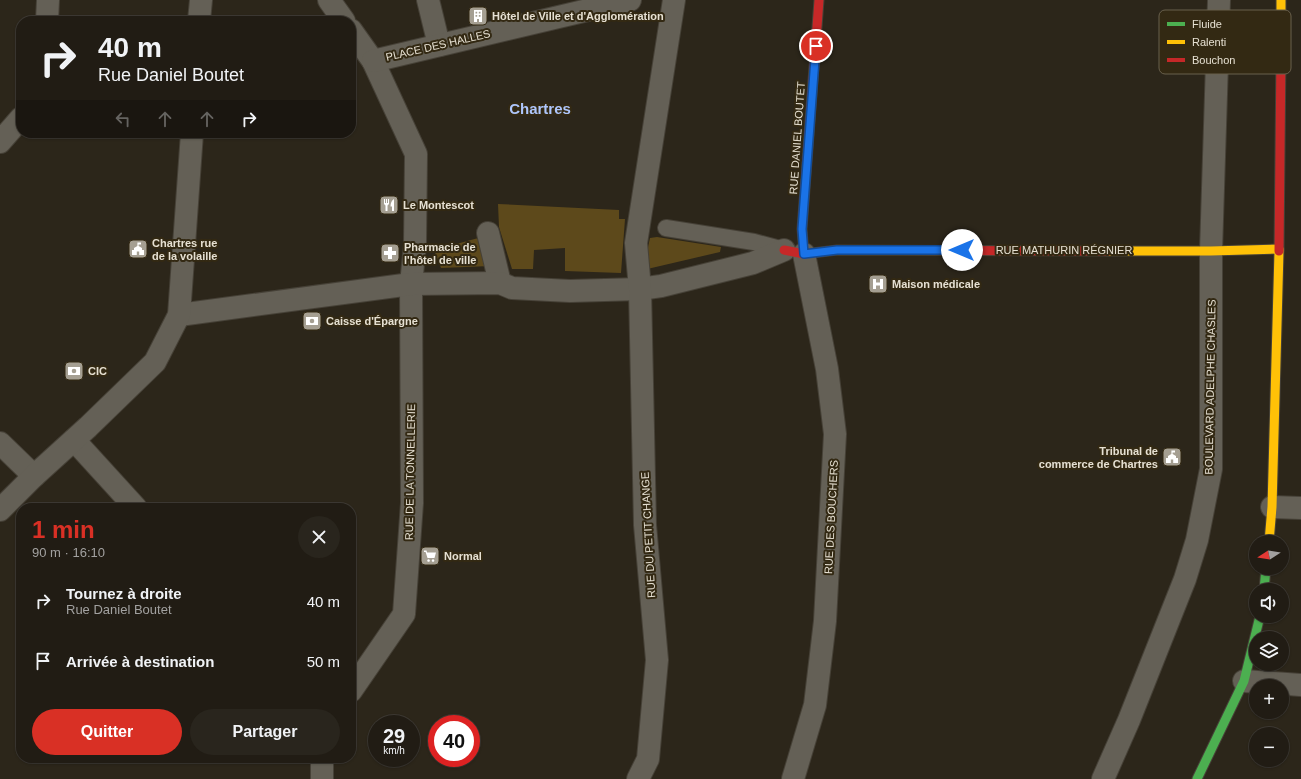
<!DOCTYPE html>
<html lang="fr">
<head>
<meta charset="utf-8">
<style>
	:root { --surface:#211c14; --page:#29251d; --text:#f1f3f6; --muted:#a2a1a0; --line:#3e3a34; --accent:#d93025 }
	body { margin:0; font-family:Helvetica,sans-serif; background:var(--page); color:var(--text); height:100vh; display:flex; flex-direction:column; font-size:15px; white-space:nowrap }
	* { box-sizing:border-box; margin:0 }
	p { font-size:13px; color:var(--muted) }
	.icon { flex:none; width:22px; height:22px; fill:none; stroke:currentColor; stroke-width:2; stroke-linecap:round; stroke-linejoin:round }
	.map { position:relative; flex:1; overflow:hidden }
	.sheet { position:absolute; left:16px; top:503px; width:340px; height:260px; display:flex; flex-direction:column; background:var(--surface); border-radius:16px; box-shadow:0 1px 3px #0004,0 0 0 1px var(--line) }
	.sheet>* { flex:none }
	.top-card { position:absolute; left:16px; top:16px; width:340px; height:122px; border-radius:16px; box-shadow:0 1px 3px #0004,0 0 0 1px var(--line); background:#211c14; color:var(--text); overflow:hidden }
	.needle { width:26px; rotate:258deg }
	.controls { position:absolute; left:1249px; top:535px; display:grid; gap:8px }
	.controls a { display:grid; place-items:center; width:40px; height:40px; border-radius:50%; background:var(--surface); box-shadow:0 1px 3px #0004,0 0 0 1px var(--line); font-size:20px }
	.speed { position:absolute; left:368px; top:715px; display:flex; gap:8px; font-size:20px; font-weight:700; text-align:center }
	.speed>* { display:grid; place-content:center; width:52px; height:52px; border-radius:50%; background:var(--surface); box-shadow:0 1px 3px #0004,0 0 0 1px var(--line); line-height:1 }
	.speed small { font-size:10px; font-weight:400 }
	.speed .limit { border:6px solid #d22; background:#fff; color:#111 }
	.pin { position:absolute; display:grid; place-items:center; width:34px; height:34px; color:#fff; margin:-17px; border:2px solid #fff; border-radius:50%; box-shadow:0 1px 4px #0007 }
	.me { position:absolute; width:44px; margin:-22px; rotate:270deg; stroke-linejoin:round; filter:drop-shadow(0 0 3px #0008) }
	.turn { display:flex; align-items:center; gap:14px; height:84px; padding:0 16px; font-size:18px }
	.turn .icon { width:52px; height:52px; stroke-width:2.5 }
	.turn b { display:block; font-size:28px; line-height:34px }
	.lanes { display:flex; align-items:center; height:38px; padding:0 16px; background:#0003; justify-content:center; gap:20px; direction:ltr }
	.lanes .off { opacity:.35 }
	.round { display:grid; place-items:center; flex:none; width:42px; height:42px; border-radius:21px; background:var(--page) }
	.headline { display:flex; align-items:center; justify-content:space-between; height:68px; padding:0 16px }
	h1 { font-size:24px; font-weight:700; line-height:30px; color:var(--accent) }
	.action { display:flex; gap:8px; margin-top:auto; padding:8px 16px }
	.action a { flex:1; height:46px; border-radius:24px; background:var(--accent); color:#fff; font-size:16px; font-weight:700; line-height:46px; text-align:center }
	.action a+a { background:var(--page); color:var(--text) }
	ul { padding:0; list-style:none }
	li { display:flex; align-items:center; gap:12px; height:60px; padding:0 16px }
	li div { flex:1 }
	li b { display:block; font-size:15px }
	li em { font-style:normal }
	.map>svg:first-child { display:block }
</style>
</head>
<body>
<div class="map">
<svg width="1301" height="779" viewBox="0 0 1301 779">
	<rect width="100%" height="100%" fill="#2c261a"/>
	<!-- green -->
	<g fill="#5d491b">
		<path d="M 498,204 L 619,210 L 619,219 L 625,219 L 621,273 L 565,271 L 565,248 L 534,250 L 533,269 L 512,269 L 499,227 Z"/>
		<path d="M 482,237 L 490,266 L 441,268 L 434,250 Z"/>
		<path d="M 657,237 L 721,247 L 720,252 L 643,270 L 650,238 Z"/>
	</g>
	<g fill="none" stroke-linecap="round" stroke-linejoin="round">
		<!-- lane casing -->
		<g stroke="#464137" stroke-width="18">
			<path id="lane" d="M 666,228 L 754,242 L 784,250"/>
		</g>
		<!-- street casing -->
		<g stroke="#464137" stroke-width="24">
			<g id="street">
				<path d="M 329,0 L 344,21"/>
				<path d="M 428,0 L 439,45"/>
				<path d="M 47,21 L 48,0"/>
				<path d="M 199,21 L 201,0"/>
				<path d="M 351,30 L 373,61 L 416,154 L 415,245 L 411,284 L 412,503 L 404,614 L 351,691"/>
				<path d="M 373,61 L 630,0"/>
				<path d="M 0,142 L 21,118"/>
				<path d="M 488,233 L 500,283"/>
				<path d="M 179,315 L 411,284 L 500,283 L 512,288 L 570,291 L 640,289 L 661,286 L 753,263 L 784,250"/>
				<path d="M 74,440 L 136,508"/>
				<path d="M 0,443 L 34,476"/>
				<path d="M 1272,507 L 1301,508"/>
				<path d="M 0,510 L 34,476 L 88,427 L 155,362 L 179,315 L 192,133"/>
				<path d="M 1244,681 L 1301,685"/>
				<path d="M 322,758 L 322,779"/>
				<path d="M 638,779 L 648,759 L 657,660 L 645,525 L 640,289 L 636,243 L 674,0"/>
				<path d="M 793,779 L 815,705 L 825,621 L 835,434 L 827,369 L 804,254"/>
				<path d="M 1103,779 L 1129,720 L 1185,579 L 1197,540 L 1211,469 L 1211,251 L 1219,0"/>
			</g>
		</g>
		<!-- fast casing -->
		<g stroke="#464137" stroke-width="11">
			<g id="fast">
				<path d="M 1264,590 L 1266,568"/>
				<path d="M 1197,779 L 1244,681 L 1260,616"/>
			</g>
		</g>
		<!-- slow casing -->
		<g stroke="#464137" stroke-width="11">
			<g id="slow">
				<path d="M 1281,52 L 1281,0"/>
				<path d="M 1108,251 L 1211,251 L 1279,249"/>
				<path d="M 1269,542 L 1272,507 L 1279,251"/>
			</g>
		</g>
		<!-- jam casing -->
		<g stroke="#464137" stroke-width="11">
			<g id="jam">
				<path d="M 784,250 L 804,254 L 837,250 L 1108,251"/>
				<path d="M 1279,251 L 1281,52"/>
				<path d="M 804,254 L 802,229 L 819,0"/>
			</g>
		</g>
		<!-- lane -->
		<use href="#lane" stroke="#646056" stroke-width="16"/>
		<!-- street -->
		<use href="#street" stroke="#646056" stroke-width="22"/>
		<!-- fast -->
		<use href="#fast" stroke="#4caf50" stroke-width="9"/>
		<!-- slow -->
		<use href="#slow" stroke="#ffc107" stroke-width="9"/>
		<!-- jam -->
		<use href="#jam" stroke="#c62828" stroke-width="9"/>
	</g>
	<g fill="none" stroke-linecap="round" stroke-linejoin="round">
		<!-- route casing -->
		<g stroke="#114b97" stroke-width="10">
			<path id="route" d="M 816,46 L 802,229 L 804,254 L 837,250 L 962,250"/>
		</g>
		<!-- route -->
		<use href="#route" stroke="#1a73e8" stroke-width="7"/>
	</g>
	<!-- icons -->
	<defs>
		<g id="building-square" transform="scale(1)"><rect x="-9" y="-9" width="18" height="18" rx="4" fill="#a59f92" stroke="#332913"/><path d="M-4-6H4V6H1V3H-1V6H-4ZM-2.5-4.3h1.7v1.8h-1.7ZM.8-4.3h1.7v1.8H.8ZM-2.5-1h1.7V.8h-1.7ZM.8-1h1.7V.8H.8Z" fill="#fff"/></g>
		<g id="restaurant-square" transform="scale(1)"><rect x="-9" y="-9" width="18" height="18" rx="4" fill="#a59f92" stroke="#332913"/><path d="M-5-6h1v4h1v-4h1v4h1v-4h1v5L-1.5 .5V6h-2V.5L-5-1ZM5-6V6H3V1.5H1.5Q1.5-4 5-6Z" fill="#fff"/></g>
		<g id="civic-square" transform="scale(1)"><rect x="-9" y="-9" width="18" height="18" rx="4" fill="#a59f92" stroke="#332913"/><path d="M-.6-6.5H3V-4.5H.6V-3L4-1V1h2V6H-6V1h2V-1L-.6-3ZM-1.2 2.5V6h2.4V2.5Z" fill="#fff"/></g>
		<g id="pharmacy-square" transform="scale(1)"><rect x="-9" y="-9" width="18" height="18" rx="4" fill="#a59f92" stroke="#332913"/><path d="M-2-6h4v4h4v4h-4v4h-4v-4h-4v-4h4Z" fill="#fff"/></g>
		<g id="hospital-square" transform="scale(1)"><rect x="-9" y="-9" width="18" height="18" rx="4" fill="#a59f92" stroke="#332913"/><path d="M-5-5h3v3.5h4V-5h3V5h-3V1.5h-4V5h-3Z" fill="#fff"/></g>
		<g id="bank-square" transform="scale(1)"><rect x="-9" y="-9" width="18" height="18" rx="4" fill="#a59f92" stroke="#332913"/><path d="M-6-4H6V4H-6ZM0-2.3a2.3 2.3 0 1 0 0 4.6a2.3 2.3 0 1 0 0-4.6Z" fill="#fff"/></g>
		<g id="supermarket-square" transform="scale(1)"><rect x="-9" y="-9" width="18" height="18" rx="4" fill="#a59f92" stroke="#332913"/><path d="M-6-5.5h2.5l.6 2H6L4.5 2H-2.5L-4.4-4H-6ZM-1.5 3.2a1.3 1.3 0 1 0 .1 0ZM3 3.2a1.3 1.3 0 1 0 .1 0Z" fill="#fff"/></g>
	</defs>
	<g fill-rule="evenodd">
		<use href="#building-square" x="478" y="16"/>
		<use href="#restaurant-square" x="389" y="205"/>
		<use href="#civic-square" x="138" y="249"/>
		<use href="#pharmacy-square" x="390" y="253"/>
		<use href="#hospital-square" x="878" y="284"/>
		<use href="#bank-square" x="312" y="321"/>
		<use href="#bank-square" x="74" y="371"/>
		<use href="#civic-square" x="1172" y="457"/>
		<use href="#supermarket-square" x="430" y="556"/>
	</g>
	<g text-anchor="middle" dominant-baseline="central" stroke-width="4" stroke-linejoin="round" paint-order="stroke">
		<!-- poi labels -->
		<g font-size="11" font-weight="bold" fill="#e6e0d2" stroke="#332913" text-anchor="start">
			<text x="492" y="16">Hôtel de Ville et d'Agglomération</text>
			<text x="403" y="205">Le Montescot</text>
			<text x="152" y="243">Chartres rue<tspan x="152" dy="13">de la volaille</tspan></text>
			<text x="404" y="247">Pharmacie de<tspan x="404" dy="13">l'hôtel de ville</tspan></text>
			<text x="892" y="284">Maison médicale</text>
			<text x="326" y="321">Caisse d'Épargne</text>
			<text x="88" y="371">CIC</text>
			<text x="1158" y="451" text-anchor="end">Tribunal de<tspan x="1158" dy="13">commerce de Chartres</tspan></text>
			<text x="444" y="556">Normal</text>
		</g>
		<!-- street labels -->
		<g font-size="11" fill="#e6e0d2" stroke="#332913">
			<text transform="translate(438 45) rotate(-13)">PLACE DES HALLES</text>
			<text transform="translate(797 138) rotate(-86)">RUE DANIEL BOUTET</text>
			<text x="1064" y="250">RUE MATHURIN RÉGNIER</text>
			<text transform="translate(1210 387) rotate(-89)">BOULEVARD ADELPHE CHASLES</text>
			<text transform="translate(410 472) rotate(-89)">RUE DE LA TONNELLERIE</text>
			<text transform="translate(831 517) rotate(-87)">RUE DES BOUCHERS</text>
			<text transform="translate(648 535) rotate(-93)">RUE DU PETIT CHANGE</text>
		</g>
		<!-- district labels -->
		<g font-size="15" font-weight="bold" fill="#aec6fc" stroke="#332913">
			<text x="540" y="108">Chartres</text>
		</g>
	</g>
	<!-- legend -->
	<rect x="1159" y="10" width="132" height="64" rx="6" fill="#332913" stroke="#69604c" stroke-width="1"/>
	<rect x="1167" y="22" width="18" height="4" fill="#4caf50"/>
	<rect x="1167" y="40" width="18" height="4" fill="#ffc107"/>
	<rect x="1167" y="58" width="18" height="4" fill="#c62828"/>
	<g font-size="11" fill="#e6e0d2">
		<text x="1192" y="28">Fluide</text>
		<text x="1192" y="46">Ralenti</text>
		<text x="1192" y="64">Bouchon</text>
	</g>
</svg>
<div class="controls">
<a><svg class="needle" viewBox="-14 -14 28 28"><path d="M0-13l5 13h-10z" fill="#e53935"/><path d="M0 13l5-13h-10z" fill="#a2a1a0"/></svg></a>
<a><svg class="icon" aria-label="sound" viewBox="0 0 24 24"><path d="M4 9h4l5-4v14l-5-4H4zM17 9q2 3 0 6"/></svg></a>
<a><svg class="icon" aria-label="layers" viewBox="0 0 24 24"><path d="M12 4l9 5-9 5-9-5zM3 14l9 5 9-5"/></svg></a>
<a>+</a>
<a>−</a>
</div>
<div class="speed"><div>29<small>km/h</small></div><div class="limit">40</div></div>
<div class="pin" style="left:816px;top:46px;background:#d93025"><svg class="icon" aria-label="arrive" viewBox="0 0 24 24"><path d="M6 21V4h12l-3 4 3 4H6"/></svg></div>
<svg class="me" style="left:962px;top:250px" viewBox="-20 -20 40 40"><circle r="19" fill="#fff"/><path d="M0-13L10 11 0 6-10 11z" fill="#1a73e8"/></svg>
<div class="top-card">
<div class="turn"><svg class="icon" aria-label="right" viewBox="0 0 24 24"><path d="M7 20v-9h11M14 6l5 5-5 5"/></svg><div><b>40 m</b>Rue Daniel Boutet</div></div>
<div class="lanes"><svg class="icon off" aria-label="left" viewBox="0 0 24 24"><path d="M17 20v-9H6M10 6l-5 5 5 5"/></svg><svg class="icon off" aria-label="ahead" viewBox="0 0 24 24"><path d="M12 20V5M6 11l6-6 6 6"/></svg><svg class="icon off" aria-label="ahead" viewBox="0 0 24 24"><path d="M12 20V5M6 11l6-6 6 6"/></svg><svg class="icon" aria-label="right" viewBox="0 0 24 24"><path d="M7 20v-9h11M14 6l5 5-5 5"/></svg></div>
</div>
<section class="sheet">
<div class="headline"><div><h1>1 min</h1><p>90 m · 16:10</p></div><a class="round"><svg class="icon" aria-label="close" viewBox="0 0 24 24"><path d="M6 6l12 12M18 6L6 18"/></svg></a></div>
<ul>
<li><svg class="icon" aria-label="right" viewBox="0 0 24 24"><path d="M7 20v-9h11M14 6l5 5-5 5"/></svg><div><b>Tournez à droite</b><p>Rue Daniel Boutet</p></div><em>40 m</em></li>
<li><svg class="icon" aria-label="arrive" viewBox="0 0 24 24"><path d="M6 21V4h12l-3 4 3 4H6"/></svg><div><b>Arrivée à destination</b></div><em>50 m</em></li>
</ul>
<div class="action"><a>Quitter</a><a>Partager</a></div>
</section>
</div>
</body>
</html>
